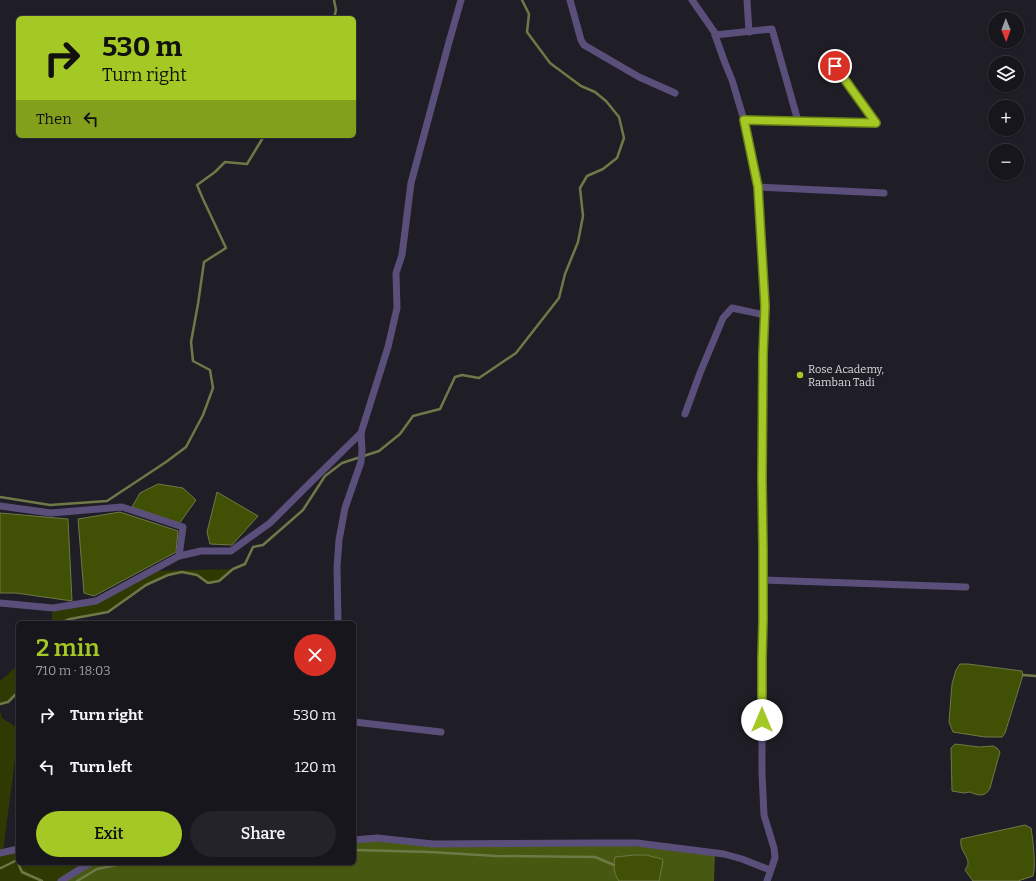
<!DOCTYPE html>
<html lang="en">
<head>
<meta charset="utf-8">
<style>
	:root { --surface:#17161c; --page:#242329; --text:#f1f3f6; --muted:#9e9fa3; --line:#36353b; --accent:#a4c824 }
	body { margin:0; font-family:Bitter,serif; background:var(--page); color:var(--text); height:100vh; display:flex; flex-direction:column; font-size:15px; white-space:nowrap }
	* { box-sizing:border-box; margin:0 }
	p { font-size:13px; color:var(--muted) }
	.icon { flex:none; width:22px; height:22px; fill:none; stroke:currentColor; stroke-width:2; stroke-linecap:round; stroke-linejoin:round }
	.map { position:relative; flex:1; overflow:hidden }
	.drawer { position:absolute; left:16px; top:621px; width:340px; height:244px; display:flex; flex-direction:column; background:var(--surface); border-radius:6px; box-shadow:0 1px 3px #0004,0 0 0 1px var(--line) }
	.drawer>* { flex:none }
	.top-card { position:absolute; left:16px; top:16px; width:340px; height:122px; border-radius:6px; box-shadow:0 1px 3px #0004,0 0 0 1px var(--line); background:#a4c824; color:#111; overflow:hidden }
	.needle { width:26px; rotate:179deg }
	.buttons { position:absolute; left:988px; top:12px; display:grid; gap:8px }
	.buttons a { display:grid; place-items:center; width:36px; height:36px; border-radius:50%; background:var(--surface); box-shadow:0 1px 3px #0004,0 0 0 1px var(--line); font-size:20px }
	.pin { position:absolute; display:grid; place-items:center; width:34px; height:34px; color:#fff; margin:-17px; border:2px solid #fff; border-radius:50%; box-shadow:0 1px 4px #0007 }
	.me { position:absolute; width:44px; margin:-22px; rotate:0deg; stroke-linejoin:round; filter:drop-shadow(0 0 3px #0008) }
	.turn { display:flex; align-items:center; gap:14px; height:84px; padding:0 20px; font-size:18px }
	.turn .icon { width:52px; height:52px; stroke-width:2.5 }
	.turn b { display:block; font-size:28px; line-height:34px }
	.then { display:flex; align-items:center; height:38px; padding:0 20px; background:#0003; gap:8px; font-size:15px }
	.round { display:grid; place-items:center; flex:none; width:42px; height:42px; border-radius:21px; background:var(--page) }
	.summary { display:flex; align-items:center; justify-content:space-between; height:68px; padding:0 20px }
	h1 { font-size:24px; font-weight:600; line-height:30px; color:var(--accent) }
	.action { display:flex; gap:8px; margin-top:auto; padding:8px 20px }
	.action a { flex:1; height:46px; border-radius:24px; background:var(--accent); color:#111; font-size:16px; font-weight:600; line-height:46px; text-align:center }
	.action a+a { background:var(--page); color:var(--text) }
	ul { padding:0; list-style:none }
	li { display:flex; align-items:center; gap:12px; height:52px; padding:0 20px }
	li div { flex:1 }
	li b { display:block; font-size:15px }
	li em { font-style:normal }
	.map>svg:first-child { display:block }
</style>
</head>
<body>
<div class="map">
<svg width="1036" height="881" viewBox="0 0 1036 881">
	<rect width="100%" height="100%" fill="#1f1d25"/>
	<!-- green -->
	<g fill="#2e3a02">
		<path d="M 233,569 L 219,581 L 208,583 L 197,575 L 182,572 L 168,575 L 148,584 L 108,612 L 70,619 L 60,623 L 51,623 L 53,608 L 96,601 L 152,571 Z"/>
		<path d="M 18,665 L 18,692 L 8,702 L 0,704 L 0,681 Z"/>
		<path d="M 0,711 L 2,718 L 18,728 L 18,751 L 15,760 L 3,852 L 18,849 L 18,863 L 90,863 L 61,881 L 0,881 Z"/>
	</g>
	<!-- forest -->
	<path fill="#475810" d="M 354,840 L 433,844 L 596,843 L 715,853 L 714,881 L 61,881 L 90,863 L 354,863 Z"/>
	<!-- water -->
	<g fill="#405005" stroke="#6e7947">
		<path d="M 158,484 L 183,488 L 196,500 L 179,524 L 132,507 L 140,493 Z"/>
		<path d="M 217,492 L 258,516 L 232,545 L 210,544 L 207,532 Z"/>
		<path d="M 120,512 L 178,531 L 176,552 L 94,596 L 84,593 L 78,519 Z"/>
		<path d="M 0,513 L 68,519 L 72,601 L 16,593 L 0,593 Z"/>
		<path d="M 960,664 L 968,664 L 1022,671 L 1023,675 L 1005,733 L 1002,737 L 985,737 L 953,732 L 949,722 L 952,684 L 956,670 Z"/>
		<path d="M 955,744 L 979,747 L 993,746 L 997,748 L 1000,752 L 990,788 C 986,797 978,796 970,792 L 964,793 L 952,791 L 951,748 Z"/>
		<path d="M 1025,825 L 1031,828 C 1033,840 1036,866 1033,876 L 1018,881 L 973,881 L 965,870 C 966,868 968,866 968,864 C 969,856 959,851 961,839 Z"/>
		<path d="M 635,855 L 646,855 L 662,859 L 663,861 L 659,881 L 619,881 C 614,874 613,865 615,857 Z"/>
	</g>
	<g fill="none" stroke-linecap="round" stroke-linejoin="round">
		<!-- stream -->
		<g stroke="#6e7947" stroke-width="2.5">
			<path d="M 334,18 L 336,10 L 334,0"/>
			<path d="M 0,497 L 50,505 L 107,501 L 166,462 L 186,447 L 203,415 L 213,388 L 210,370 L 193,361 L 191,342 L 198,304 L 204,262 L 226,248 L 203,199 L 197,185 L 215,172 L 225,162 L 247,164 L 264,136"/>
			<path d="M 60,623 L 70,619 L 108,612 L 146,585 L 168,575 L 182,572 L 197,575 L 208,583 L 219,581 L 233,569 L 245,564 L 253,547 L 263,545 L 303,510 L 325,476 L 342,463 L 379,451 L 400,434 L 413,416 L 440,409 L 455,377 L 462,375 L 479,378 L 516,353 L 559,298 L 565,274 L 578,242 L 583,216 L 580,188 L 587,176 L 603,169 L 617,158 L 624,138 L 619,117 L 606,101 L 595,92 L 581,86 L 550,63 L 527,32 L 529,14 L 522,0"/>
			<path d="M 1023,675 L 1036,676"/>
			<path d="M 0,704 L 8,702 L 18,692"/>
			<path d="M 354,850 L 430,852 L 496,856 L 595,857 L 614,865"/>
			<path d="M 18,863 L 22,872 L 42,881"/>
			<path d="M 0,868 L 1,868 L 17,860 L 18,862"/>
			<path d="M 77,881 L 97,869 L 126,863"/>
		</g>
		<!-- street -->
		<g stroke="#5a4f7a" stroke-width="7">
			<path d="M 570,0 L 581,40 L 584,45 L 639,77 L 675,93"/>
			<path d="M 692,0 L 715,33 L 715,35 L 725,63 L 732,80 L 744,120 L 758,187 L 762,240 L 765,306 L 763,355 L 762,479 L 763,550 L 762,659 L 762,773 L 764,815 L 774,848 L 775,858 L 767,881"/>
			<path d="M 747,0 L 749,32"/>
			<path d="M 715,35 L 772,29 L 798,121"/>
			<path d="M 744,120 L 876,123 L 835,66"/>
			<path d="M 758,187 L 884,193"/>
			<path d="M 685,414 L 700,373 L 723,318 L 732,308 L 765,315"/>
			<path d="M 0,506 L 51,513 L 122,507 L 183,527 L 179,556"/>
			<path d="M 763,580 L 966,587"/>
			<path d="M 0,603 L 53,608 L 96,601 L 179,556 L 201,551 L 231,551 L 270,523 L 309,484 L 361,433"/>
			<path d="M 338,623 L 337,567 L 339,540 L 345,508 L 361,462 L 362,450 L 361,433 L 388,347 L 397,308 L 396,273 L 402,255 L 411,183 L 449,42 L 461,0"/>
			<path d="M 354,722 L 441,732"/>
			<path d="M 354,840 L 377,838 L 433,844 L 596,843 L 637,843 L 724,854 L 742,859 L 770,870"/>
			<path d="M 0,853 L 18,849"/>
			<path d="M 61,881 L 90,863"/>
		</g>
	</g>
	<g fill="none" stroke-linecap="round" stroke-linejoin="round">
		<!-- route casing -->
		<g stroke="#6b8217" stroke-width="10">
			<path id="route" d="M 762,720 L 762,659 L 763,620 L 763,550 L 762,479 L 763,354 L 765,306 L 758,187 L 744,120 L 876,123 L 835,66"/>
		</g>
		<!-- route -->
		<use href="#route" stroke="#a4c824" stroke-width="7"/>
	</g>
	<!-- markers -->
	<circle fill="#a4c824" stroke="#1f1d25" stroke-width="1.5" cx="800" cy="375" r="4"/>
	<g text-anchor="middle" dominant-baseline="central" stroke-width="4" stroke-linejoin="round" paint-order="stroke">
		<!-- poi labels -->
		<g font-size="11" fill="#dbdae0" stroke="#1f1d25" text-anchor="start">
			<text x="808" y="369">Rose Academy,<tspan x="808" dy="13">Ramban Tadi</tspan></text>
		</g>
	</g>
</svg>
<div class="buttons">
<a><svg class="needle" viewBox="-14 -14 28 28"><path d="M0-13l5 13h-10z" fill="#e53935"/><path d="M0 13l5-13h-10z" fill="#9e9fa3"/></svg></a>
<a><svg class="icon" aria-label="layers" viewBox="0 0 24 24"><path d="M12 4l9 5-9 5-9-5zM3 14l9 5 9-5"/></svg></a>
<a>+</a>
<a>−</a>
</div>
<div class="pin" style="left:835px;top:66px;background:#d93025"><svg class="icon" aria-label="arrive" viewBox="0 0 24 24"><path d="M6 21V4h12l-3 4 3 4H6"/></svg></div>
<svg class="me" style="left:762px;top:720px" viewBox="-20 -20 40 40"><circle r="19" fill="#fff"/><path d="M0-13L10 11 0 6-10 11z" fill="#a4c824"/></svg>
<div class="top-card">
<div class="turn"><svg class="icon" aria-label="right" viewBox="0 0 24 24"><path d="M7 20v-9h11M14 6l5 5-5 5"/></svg><div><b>530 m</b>Turn right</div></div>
<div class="then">Then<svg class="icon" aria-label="left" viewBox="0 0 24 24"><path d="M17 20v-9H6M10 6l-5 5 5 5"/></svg></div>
</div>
<section class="drawer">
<div class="summary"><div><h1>2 min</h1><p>710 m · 18:03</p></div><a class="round" style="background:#d93025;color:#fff"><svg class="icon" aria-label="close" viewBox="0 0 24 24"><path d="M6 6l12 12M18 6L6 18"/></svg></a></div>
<ul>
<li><svg class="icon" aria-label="right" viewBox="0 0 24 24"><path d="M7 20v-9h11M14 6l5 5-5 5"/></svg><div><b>Turn right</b></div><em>530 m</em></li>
<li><svg class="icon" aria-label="left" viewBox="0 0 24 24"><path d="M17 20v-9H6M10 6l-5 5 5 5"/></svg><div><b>Turn left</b></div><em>120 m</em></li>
</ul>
<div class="action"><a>Exit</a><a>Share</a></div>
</section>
</div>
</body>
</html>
